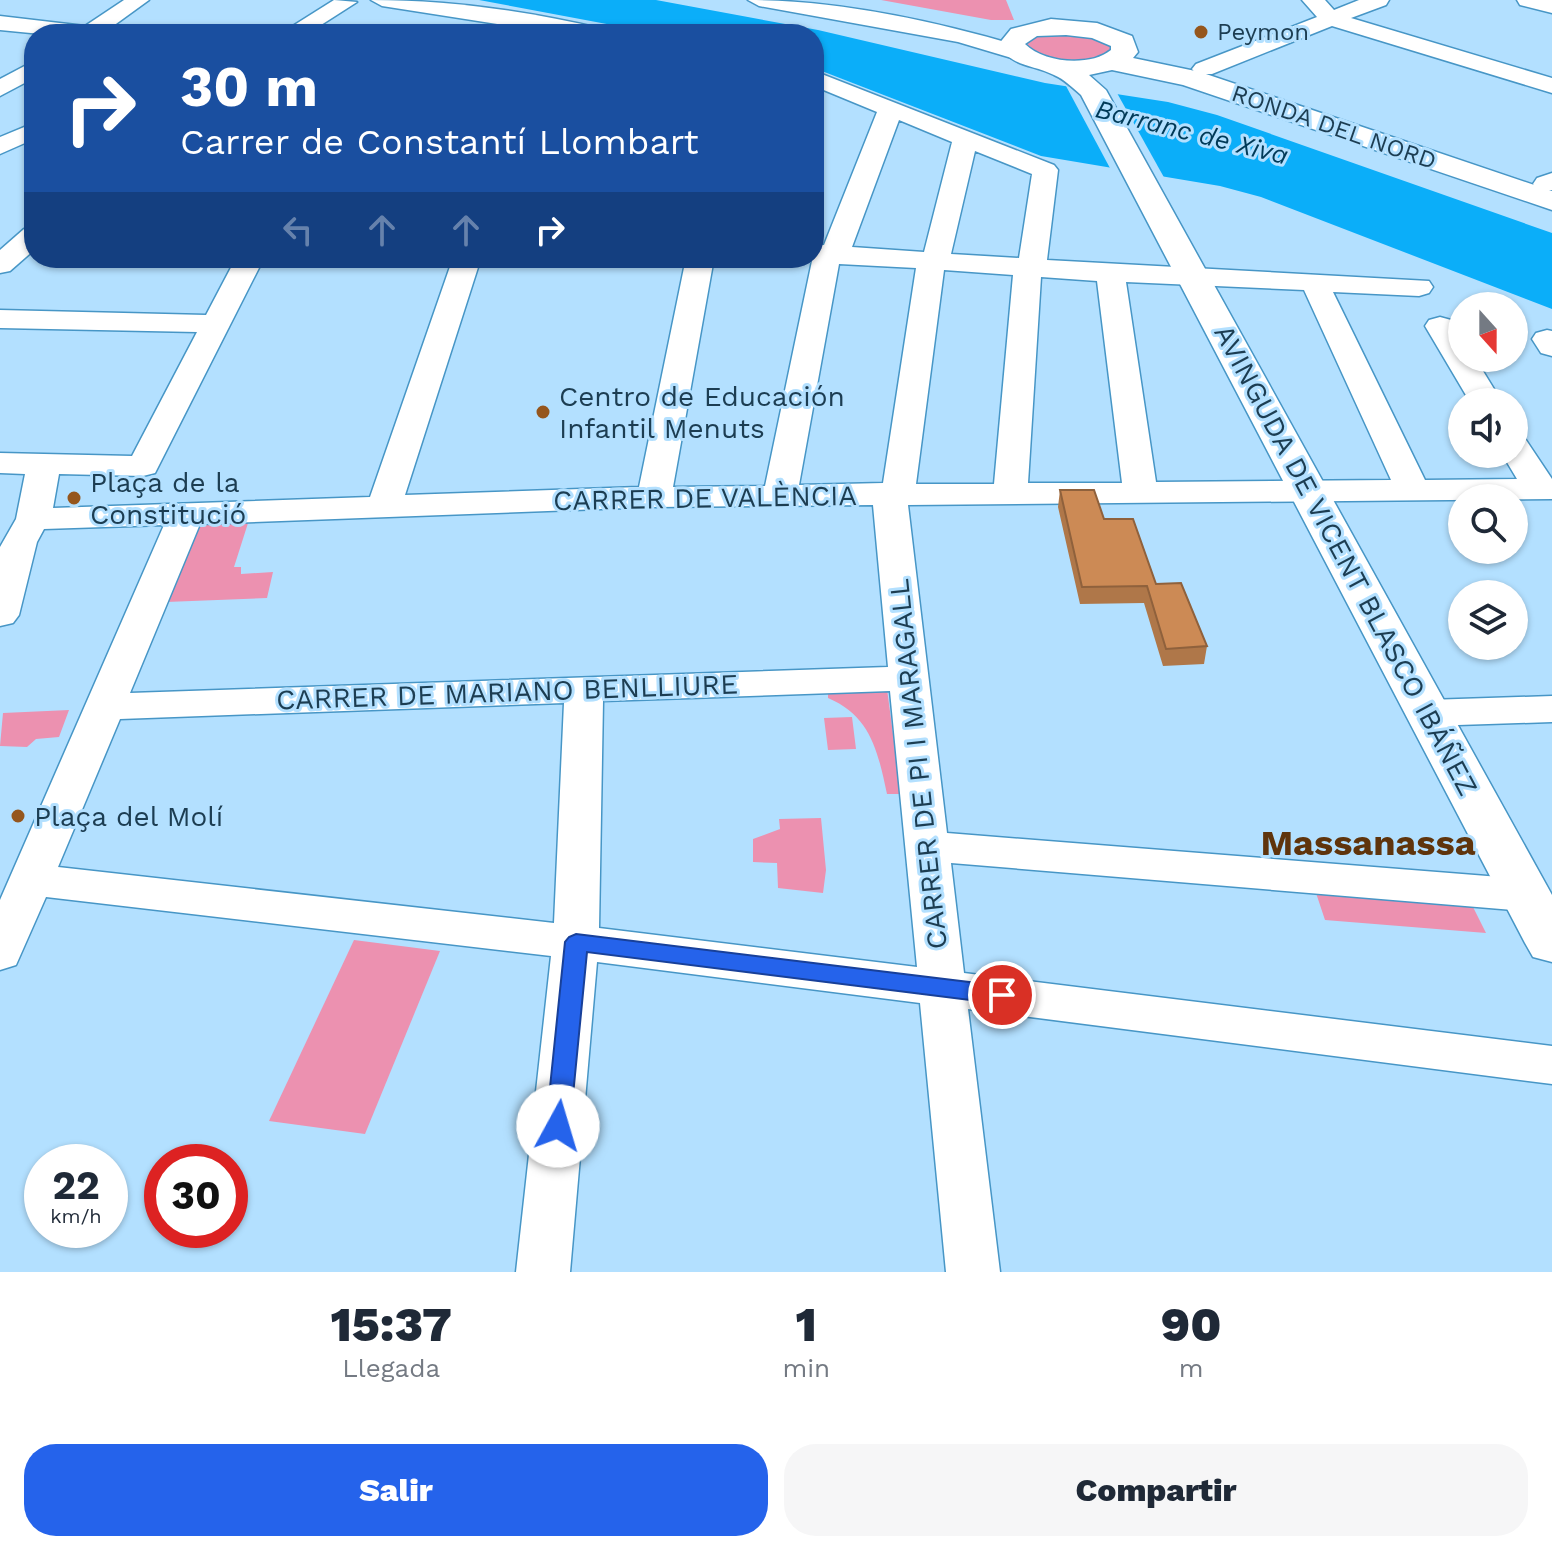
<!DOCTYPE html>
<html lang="es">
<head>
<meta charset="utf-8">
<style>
	:root { --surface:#fff; --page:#f6f6f7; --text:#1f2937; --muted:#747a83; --accent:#2563eb }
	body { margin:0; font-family:"Work Sans",sans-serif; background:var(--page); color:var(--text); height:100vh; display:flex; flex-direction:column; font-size:30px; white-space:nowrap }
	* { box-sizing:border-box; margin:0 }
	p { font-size:26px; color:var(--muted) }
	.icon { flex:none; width:44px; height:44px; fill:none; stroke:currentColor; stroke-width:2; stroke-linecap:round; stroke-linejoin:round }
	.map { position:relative; height:1272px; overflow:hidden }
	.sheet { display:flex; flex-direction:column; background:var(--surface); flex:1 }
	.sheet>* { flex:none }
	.hud { position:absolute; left:24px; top:24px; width:800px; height:244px; border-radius:32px; box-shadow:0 2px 6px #0004; background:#1a4fa0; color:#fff; overflow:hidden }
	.needle { width:52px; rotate:159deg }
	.fabs { position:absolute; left:1448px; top:292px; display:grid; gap:16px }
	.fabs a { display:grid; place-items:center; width:80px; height:80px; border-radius:50%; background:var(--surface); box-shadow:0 2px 6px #0004; font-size:40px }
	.speed { position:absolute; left:24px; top:1144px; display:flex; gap:16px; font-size:40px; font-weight:700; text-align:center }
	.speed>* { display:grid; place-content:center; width:104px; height:104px; border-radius:50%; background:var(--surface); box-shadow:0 2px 6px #0004; line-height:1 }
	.speed small { font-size:20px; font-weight:400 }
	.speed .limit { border:12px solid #d22; background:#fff; color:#111 }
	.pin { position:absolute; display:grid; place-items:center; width:68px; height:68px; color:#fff; margin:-34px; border:4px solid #fff; border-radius:50%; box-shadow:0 2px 8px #0007 }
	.me { position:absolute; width:88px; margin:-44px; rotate:6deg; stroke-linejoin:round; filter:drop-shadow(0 0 6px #0008) }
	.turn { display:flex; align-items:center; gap:28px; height:168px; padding:0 24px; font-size:36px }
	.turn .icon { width:104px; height:104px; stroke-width:2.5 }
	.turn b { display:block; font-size:56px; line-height:68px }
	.lanes { display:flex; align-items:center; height:76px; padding:0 24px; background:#0003; justify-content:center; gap:40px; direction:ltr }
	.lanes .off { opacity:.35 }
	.eta { display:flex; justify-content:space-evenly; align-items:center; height:136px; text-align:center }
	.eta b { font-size:48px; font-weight:800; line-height:56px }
	.cta { display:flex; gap:16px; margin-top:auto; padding:16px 24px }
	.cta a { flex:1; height:92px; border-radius:32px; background:var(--accent); color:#fff; font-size:32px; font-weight:800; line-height:92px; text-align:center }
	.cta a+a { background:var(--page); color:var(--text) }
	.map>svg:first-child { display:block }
</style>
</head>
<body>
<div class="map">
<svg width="1552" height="1272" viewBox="0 0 1552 1272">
	<rect width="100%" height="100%" fill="#b3e0ff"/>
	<!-- green -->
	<g fill="#ec91b0">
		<path d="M 881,0 L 1006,0 L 1014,20 L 991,20 Z"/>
		<path d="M 1074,31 L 1116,46 L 1101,60 L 1058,61 L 1027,50 L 1028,39 L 1035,35 Z"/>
		<path d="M 249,520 L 234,567 L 241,567 L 241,574 L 273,572 L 267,598 L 166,602 L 197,523 Z"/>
		<path d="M 887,689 L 901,794 L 887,794 C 878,752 871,716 828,698 L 828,691 Z"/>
		<path d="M 69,710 L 59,737 L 36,739 L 27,747 L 0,746 L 3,713 Z"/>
		<path d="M 852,717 L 856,749 L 828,750 L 824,718 Z"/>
		<path d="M 821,818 L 826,870 L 823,893 L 778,888 L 777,863 L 753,862 L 753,839 L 780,829 L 779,819 Z"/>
		<path d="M 1316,893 L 1472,905 L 1486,933 L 1325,920 Z"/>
		<path d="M 354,940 L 440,951 L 365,1134 L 269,1121 Z"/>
	</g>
	<!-- water -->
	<path fill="#0baef9" d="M 479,0 L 656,0 L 818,30 L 1045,83 L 1168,102 L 1217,115 L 1552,233 L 1552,309 L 1261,197 L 1220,186 L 1041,156 L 814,68 L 814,34 L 660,34 Z"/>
	<!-- pier -->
	<path fill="#b3e0ff" d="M 1066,86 L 1117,93 L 1166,181 L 1111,170 Z"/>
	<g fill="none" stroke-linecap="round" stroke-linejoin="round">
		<!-- minor casing -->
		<g stroke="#4796c6" stroke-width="3">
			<g id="minor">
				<path d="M 124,0 L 149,0 L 109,29 L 113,34 L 41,34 L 0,30 L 0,16 L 85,26 Z"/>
				<path d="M 334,0 L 357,2 L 307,34 L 280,34 Z"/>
				<path d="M 371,0 C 449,0 527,11 603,29 L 606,34 L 561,34 L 382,6 Z"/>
				<path d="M 748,0 C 840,0 935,21 1023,47 L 1026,52 L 1023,57 L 1015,59 L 958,42 L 759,6 Z"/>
				<path d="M 1302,0 L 1325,0 L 1334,10 L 1359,0 L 1389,0 L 1386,5 L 1351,18 L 1552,78 L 1552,93 L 1332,26 L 1212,74 L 1196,74 L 1192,69 L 1196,64 L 1317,17 Z"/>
				<path d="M 1517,0 L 1552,0 L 1552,13 L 1520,5 Z"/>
				<path d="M 34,61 L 34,78 L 0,96 L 0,79 Z"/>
				<path d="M 814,71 L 1054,165 L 1058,170 L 1047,260 L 1429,281 L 1433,287 L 1429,293 L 1419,296 L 1333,292 L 1425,480 L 1517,479 L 1502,454 L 1514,454 L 1514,437 L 1526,440 L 1552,479 L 1552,499 L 908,505 L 947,833 L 1525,879 L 1541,884 L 1547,895 L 1541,906 L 1525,911 L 951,863 L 964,973 L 1552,1046 L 1552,1084 L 968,1009 L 1000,1272 L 946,1272 L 920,1003 L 597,962 L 570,1272 L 516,1272 L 551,956 L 46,897 L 16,965 L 0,970 L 0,900 L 164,525 L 44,529 L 37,542 L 19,615 L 13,623 L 0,626 L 0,547 L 16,519 L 25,474 L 0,473 L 0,453 L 132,456 L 197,332 L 0,328 L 0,310 L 206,315 L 236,258 L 264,258 L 155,473 L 143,476 L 59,474 L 53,508 L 370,497 L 453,258 L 481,258 L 405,495 L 639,487 L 686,258 L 714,258 L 673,487 L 765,486 L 812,261 L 803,258 L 814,258 L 814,245 L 824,245 L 877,112 L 814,86 ZM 899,120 L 952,142 L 924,252 L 852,247 ZM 975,151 L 1032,174 L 1019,258 L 951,254 ZM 839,264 L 916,268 L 883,483 L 799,485 ZM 944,270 L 1013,275 L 994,484 L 916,484 ZM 1041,277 L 1097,281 L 1122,483 L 1028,483 ZM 1126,282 L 1304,290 L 1391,480 L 1156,482 ZM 873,505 L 888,667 L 130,693 L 200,524 L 654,507 ZM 890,691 L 917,967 L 599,928 L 603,701 ZM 564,703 L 554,923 L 58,867 L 120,719 Z"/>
				<path d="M 34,123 L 34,139 L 0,154 L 0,137 Z"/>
				<path d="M 1552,173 L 1552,190 L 1537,190 L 1533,184 L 1537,178 Z"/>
				<path d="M 34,227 L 34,250 L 10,271 L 0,273 L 0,250 L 24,229 Z"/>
				<path d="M 1440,317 L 1451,320 L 1462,337 L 1462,358 L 1475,358 L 1502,402 L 1470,402 L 1425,326 L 1429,320 Z"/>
				<path d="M 1547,330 L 1552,331 L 1552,356 L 1541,353 L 1532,339 L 1536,333 Z"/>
				<path d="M 1552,696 L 1552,722 L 1428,726 L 1414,722 L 1408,713 L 1414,704 L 1428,700 Z"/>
			</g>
		</g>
		<!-- tertiary casing -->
		<g stroke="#4796c6" stroke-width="3">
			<path id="tertiary" d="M 1051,19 L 1097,23 L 1132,36 L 1138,52 L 1133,58 L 1200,72 L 1552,191 L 1552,210 L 1183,85 L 1112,70 L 1089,75 L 1106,90 L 1552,895 L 1552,962 L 1533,957 L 1525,943 L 1081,95 C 1073,88 1064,79 1054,75 C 1032,64 1014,68 998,45 L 1011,29 ZM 1066,35 L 1092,38 L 1111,46 L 1111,50 C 1090,67 1044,63 1025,44 L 1037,36 Z"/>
		</g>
		<!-- minor -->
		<use href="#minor" fill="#fff" fill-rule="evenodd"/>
		<!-- tertiary -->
		<use href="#tertiary" fill="#fff" fill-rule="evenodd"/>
	</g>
	<!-- wall -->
	<path fill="#af7749" d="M 1060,490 L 1104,519 L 1207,646 L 1204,664 L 1163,666 L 1144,603 L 1080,604 L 1058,507 Z"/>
	<!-- building -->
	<path fill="#cc8a55" stroke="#8f613c" stroke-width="2" d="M 1060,490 L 1094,490 L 1104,519 L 1133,519 L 1156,584 L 1181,583 L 1207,646 L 1166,649 L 1147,586 L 1082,587 Z"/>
	<!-- route -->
	<path fill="#2563eb" stroke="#184099" stroke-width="2" d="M 576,934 L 1002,986 L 1010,989 L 1013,995 L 1010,1001 L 1002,1004 L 587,952 L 570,1126 L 567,1133 L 558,1136 L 549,1133 L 546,1126 L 565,942 L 569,937 Z"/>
	<!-- markers -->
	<g fill="#95561d" stroke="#b3e0ff" stroke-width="3">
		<circle cx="1201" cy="32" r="8"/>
		<circle cx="543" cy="412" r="8"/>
		<circle cx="74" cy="498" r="8"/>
		<circle cx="18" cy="816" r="8"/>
	</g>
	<g text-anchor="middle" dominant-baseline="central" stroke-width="6" stroke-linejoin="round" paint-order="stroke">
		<!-- far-poi labels -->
		<g font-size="24" fill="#1c3d52" stroke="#b3e0ff" text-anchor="start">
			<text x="1217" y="32">Peymon</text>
		</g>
		<!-- far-street labels -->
		<g font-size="24" fill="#1c3d52" stroke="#b3e0ff">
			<text transform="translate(1334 127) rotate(19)">RONDA DEL NORD</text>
		</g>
		<!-- far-water labels -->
		<g font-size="26" font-style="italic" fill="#003a58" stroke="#b3e0ff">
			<text transform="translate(1192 132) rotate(14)">Barranc de Xiva</text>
		</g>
		<!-- poi labels -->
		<g font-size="28" fill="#1c3d52" stroke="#b3e0ff" text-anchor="start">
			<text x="559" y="396">Centro de Educación<tspan x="559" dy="32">Infantil Menuts</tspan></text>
			<text x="90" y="482">Plaça de la<tspan x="90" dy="32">Constitució</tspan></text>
			<text x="34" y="816">Plaça del Molí</text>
		</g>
		<!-- street labels -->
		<g font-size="28" fill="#1c3d52" stroke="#b3e0ff">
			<text transform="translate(705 498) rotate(-1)">CARRER DE VALÈNCIA</text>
			<text transform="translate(1346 560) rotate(62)">AVINGUDA DE VICENT BLASCO IBÁÑEZ</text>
			<text transform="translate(507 692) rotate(-2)">CARRER DE MARIANO BENLLIURE</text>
			<text transform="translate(918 764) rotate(-96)">CARRER DE PI I MARAGALL</text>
		</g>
		<!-- district labels -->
		<g font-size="36" font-weight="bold" fill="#5f340c" stroke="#b3e0ff">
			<text x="1368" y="843">Massanassa</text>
		</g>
	</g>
</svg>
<div class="fabs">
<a><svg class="needle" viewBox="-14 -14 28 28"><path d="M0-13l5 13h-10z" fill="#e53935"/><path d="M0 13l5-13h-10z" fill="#747a83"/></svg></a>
<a><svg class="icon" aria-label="sound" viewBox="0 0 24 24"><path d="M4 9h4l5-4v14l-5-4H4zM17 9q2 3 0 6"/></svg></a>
<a><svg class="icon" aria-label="search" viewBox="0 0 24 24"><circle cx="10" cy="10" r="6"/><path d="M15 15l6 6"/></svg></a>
<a><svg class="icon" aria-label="layers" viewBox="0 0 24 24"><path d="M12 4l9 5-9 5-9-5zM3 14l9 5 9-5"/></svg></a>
</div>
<div class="speed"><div>22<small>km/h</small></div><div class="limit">30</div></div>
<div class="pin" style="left:1002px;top:995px;background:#d93025"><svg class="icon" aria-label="arrive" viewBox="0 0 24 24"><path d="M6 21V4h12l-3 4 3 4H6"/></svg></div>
<svg class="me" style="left:558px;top:1126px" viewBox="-20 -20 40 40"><circle r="19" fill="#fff"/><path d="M0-13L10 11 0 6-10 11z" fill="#2563eb"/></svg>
<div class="hud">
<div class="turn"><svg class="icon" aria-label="right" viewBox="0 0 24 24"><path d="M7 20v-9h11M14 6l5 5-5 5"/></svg><div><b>30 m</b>Carrer de Constantí Llombart</div></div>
<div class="lanes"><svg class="icon off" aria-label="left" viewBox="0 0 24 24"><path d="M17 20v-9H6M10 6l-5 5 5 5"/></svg><svg class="icon off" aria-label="ahead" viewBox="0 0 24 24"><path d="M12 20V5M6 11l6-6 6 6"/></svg><svg class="icon off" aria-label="ahead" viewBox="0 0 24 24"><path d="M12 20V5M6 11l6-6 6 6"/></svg><svg class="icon" aria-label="right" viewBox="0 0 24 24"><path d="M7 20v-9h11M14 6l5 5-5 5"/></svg></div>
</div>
</div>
<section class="sheet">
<div class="eta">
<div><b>15:37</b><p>Llegada</p></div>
<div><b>1</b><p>min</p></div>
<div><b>90</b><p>m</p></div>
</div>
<div class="cta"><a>Salir</a><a>Compartir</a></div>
</section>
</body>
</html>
